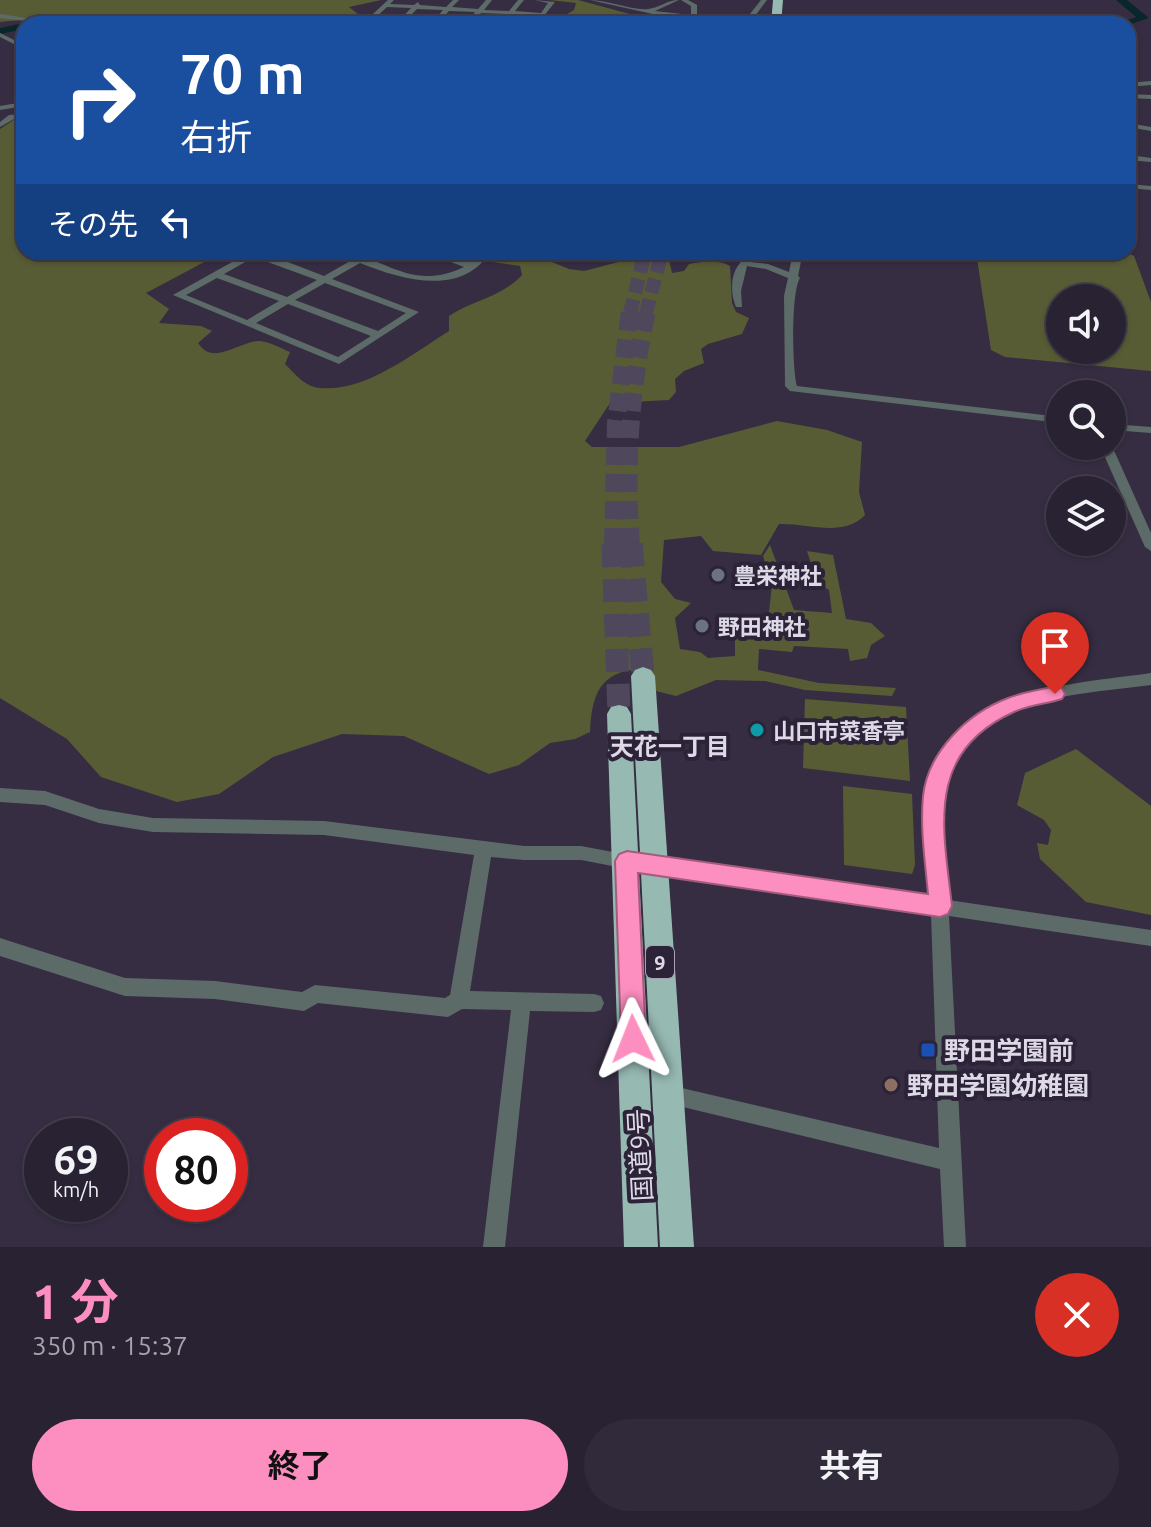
<!DOCTYPE html>
<html lang="ja">
<head>
<meta charset="utf-8">
<style>
	:root { --surface:#282232; --page:#302a3a; --text:#f1f3f6; --muted:#a5a4ac; --line:#443f4d; --accent:#fd8ec0 }
	body { margin:0; font-family:Ubuntu,"Noto Sans JP",sans-serif; background:var(--page); color:var(--text); height:100vh; display:flex; flex-direction:column; font-size:30px; white-space:nowrap }
	* { box-sizing:border-box; margin:0 }
	p { font-size:26px; color:var(--muted) }
	.icon { flex:none; width:44px; height:44px; fill:none; stroke:currentColor; stroke-width:2; stroke-linecap:round; stroke-linejoin:round }
	.map { position:relative; height:1247px; overflow:hidden }
	.details { display:flex; flex-direction:column; background:var(--surface); flex:1 }
	.details>* { flex:none }
	.banner { position:absolute; left:16px; top:16px; width:1120px; height:244px; border-radius:24px; box-shadow:0 2px 6px #0004,0 0 0 2px var(--line); background:#1a4fa0; color:#fff; overflow:hidden }
	.tools { position:absolute; left:1046px; top:284px; display:grid; gap:16px }
	.tools a { display:grid; place-items:center; width:80px; height:80px; border-radius:50%; background:var(--surface); box-shadow:0 2px 6px #0004,0 0 0 2px var(--line); font-size:40px }
	.speed { position:absolute; left:24px; top:1118px; display:flex; gap:16px; font-size:40px; font-weight:700; text-align:center }
	.speed>* { display:grid; place-content:center; width:104px; height:104px; border-radius:50%; background:var(--surface); box-shadow:0 2px 6px #0004,0 0 0 2px var(--line); line-height:1 }
	.speed small { font-size:20px; font-weight:400 }
	.speed .limit { border:12px solid #d22; background:#fff; color:#111 }
	.pin { position:absolute; display:grid; place-items:center; width:68px; height:68px; color:#fff; margin:-82px -34px; border-radius:50% 50% 50% 0; rotate:-45deg; box-shadow:0 0 8px #0007 }
	.pin .icon { rotate:45deg }
	.me { position:absolute; width:88px; margin:-44px; rotate:358deg; stroke-linejoin:round; filter:drop-shadow(0 0 6px #0008) }
	.turn { display:flex; align-items:center; gap:28px; height:168px; padding:0 32px; font-size:36px }
	.turn .icon { width:104px; height:104px; stroke-width:2.5 }
	.turn b { display:block; font-size:56px; line-height:68px }
	.then { display:flex; align-items:center; height:76px; padding:0 32px; background:#0003; gap:16px; font-size:30px }
	.round { display:grid; place-items:center; flex:none; width:84px; height:84px; border-radius:42px; background:var(--page) }
	.headline { display:flex; align-items:center; justify-content:space-between; height:136px; padding:0 32px }
	h1 { font-size:48px; font-weight:700; line-height:60px; color:var(--accent) }
	.button { display:flex; gap:16px; margin-top:auto; padding:16px 32px }
	.button a { flex:1; height:92px; border-radius:48px; background:var(--accent); color:#111; font-size:32px; font-weight:700; line-height:92px; text-align:center }
	.button a+a { background:var(--page); color:var(--text) }
	.map>svg:first-child { display:block }
</style>
</head>
<body>
<div class="map">
<svg width="1151" height="1247" viewBox="0 0 1151 1247">
	<rect width="100%" height="100%" fill="#362d42"/>
	<!-- green -->
	<g fill="#585c35" fill-rule="evenodd">
		<path d="M 0,0 L 381,0 L 349,7 L 363,18 L 357,24 L 133,24 L 132,20 C 120,18 113,24 101,24 C 67,24 34,17 0,22 Z"/>
		<path d="M 549,0 L 578,0 L 667,24 L 613,24 L 604,19 L 584,24 L 583,21 L 564,24 L 569,19 L 564,16 L 574,10 L 576,3 Z"/>
		<path d="M 24,117 L 24,252 L 223,252 L 146,293 L 169,309 L 159,323 L 201,326 L 212,331 L 198,343 C 213,366 236,343 258,341 C 269,341 280,348 290,352 L 285,364 C 295,374 305,387 320,388 C 366,392 412,354 449,331 L 449,316 C 473,300 502,297 522,275 L 520,266 L 493,262 L 496,252 L 517,252 L 535,262 L 552,262 L 569,269 L 584,271 L 634,258 L 655,256 L 669,260 L 672,273 L 684,271 L 689,264 C 703,262 717,259 730,266 L 732,303 L 736,312 L 749,318 L 742,334 L 708,344 L 701,349 L 704,363 L 684,371 L 675,379 L 676,392 L 669,400 L 610,403 L 585,441 L 592,447 L 679,447 L 777,421 L 827,430 L 862,442 L 859,492 L 865,515 C 843,538 808,523 779,524 L 761,555 L 713,551 L 701,536 L 664,540 L 661,582 L 675,599 L 691,603 L 675,618 L 680,649 L 700,652 L 708,658 L 735,656 L 735,636 L 767,631 L 772,584 L 763,556 L 770,545 L 794,610 L 832,613 L 829,590 L 817,582 L 807,551 L 833,555 L 846,619 L 871,623 L 885,636 L 871,645 L 867,658 L 850,661 L 848,649 L 794,646 L 792,652 L 759,649 L 758,670 L 819,683 L 896,688 L 892,696 L 805,690 L 765,681 L 716,680 L 676,696 L 656,691 L 651,668 C 604,669 592,687 590,732 L 575,739 L 550,743 L 519,765 L 489,774 L 404,736 L 342,734 L 273,757 L 219,794 L 177,802 L 101,777 L 67,739 L 0,698 L 0,129 L 15,119 Z"/>
		<path d="M 976,252 L 1126,252 L 1134,256 L 1151,302 L 1151,371 L 1005,357 L 991,350 ZM 1112,298 L 1112,350 L 1060,350 L 1060,298 Z"/>
		<path d="M 805,699 L 906,707 L 910,781 L 803,768 Z"/>
		<path d="M 1076,749 L 1151,806 L 1151,915 L 1086,902 L 1040,859 L 1037,843 L 1048,845 L 1051,830 L 1044,820 L 1017,805 L 1025,773 Z"/>
		<path d="M 843,786 L 912,794 L 915,865 L 912,874 L 844,865 Z"/>
	</g>
	<g fill="none" stroke-linecap="round" stroke-linejoin="round">
		<!-- river -->
		<g fill="#09272a" fill-rule="evenodd">
			<path d="M 1116,0 L 1127,0 L 1149,18 L 1128,25 L 1116,24 L 1136,17 Z"/>
			<path d="M 24,23 L 28,24 L 24,24 L 24,29 L 0,34 L 0,28 Z"/>
		</g>
		<!-- highway-tunnel-far2 -->
		<g stroke="#4f475b" stroke-width="14" stroke-dasharray="14 7" stroke-linecap="butt">
			<path d="M 630,313 L 645,252"/>
			<path d="M 646,313 L 662,252"/>
		</g>
		<!-- highway-tunnel-far1 -->
		<g stroke="#4f475b" stroke-width="18" stroke-dasharray="18 9" stroke-linecap="butt">
			<path d="M 613,546 L 616,423 L 630,311"/>
			<path d="M 631,546 C 625,467 630,389 647,311"/>
		</g>
		<!-- highway-tunnel -->
		<g stroke="#4f475b" stroke-width="23" stroke-dasharray="23 12" stroke-linecap="butt">
			<path d="M 613,544 L 619,714"/>
			<path d="M 631,544 L 643,676"/>
		</g>
		<!-- minor -->
		<g fill="#5d6b68" fill-rule="evenodd">
			<path d="M 388,0 L 394,0 L 390,4 L 414,5 L 418,2 L 420,5 L 446,7 L 453,0 L 459,0 L 452,7 L 478,9 L 486,0 L 492,0 L 484,10 L 509,11 L 518,0 L 524,0 L 515,11 L 541,13 L 548,3 L 534,0 L 555,2 L 539,22 L 536,20 L 538,17 L 512,15 L 505,24 L 499,24 L 506,14 L 481,13 L 472,24 L 466,24 L 475,12 L 449,11 L 437,24 L 431,24 L 443,10 L 417,9 L 402,24 L 396,24 L 411,8 L 387,7 L 369,24 L 362,24 Z"/>
			<path d="M 590,0 C 608,0 633,11 648,9 C 659,8 667,0 679,0 L 655,11 L 691,15 L 691,6 L 681,0 L 688,0 L 697,5 L 697,16 L 746,19 L 761,0 L 767,0 L 749,24 L 666,17 Z"/>
			<path d="M 0,14 L 52,22 L 55,24 L 0,18 Z"/>
			<path d="M 0,33 L 24,45 L 24,49 L 0,37 Z"/>
			<path d="M 1151,81 L 1151,85 L 1128,87 L 1128,83 Z"/>
			<path d="M 23,89 L 24,93 L 21,92 L 20,91 Z"/>
			<path d="M 1128,94 L 1151,95 L 1151,99 L 1128,98 Z"/>
			<path d="M 24,102 L 24,106 L 0,110 L 0,106 Z"/>
			<path d="M 24,114 L 24,118 L 14,119 L 0,127 L 0,122 L 9,115 Z"/>
			<path d="M 1128,123 L 1151,127 L 1151,131 L 1128,127 Z"/>
			<path d="M 1128,137 L 1132,139 L 1137,156 L 1151,158 L 1151,162 L 1128,160 Z"/>
			<path d="M 1128,184 L 1151,186 L 1151,190 L 1128,188 Z"/>
			<path d="M 250,252 L 262,252 L 324,276 L 352,260 L 334,252 C 383,252 407,294 464,267 L 425,252 L 439,252 L 471,262 L 480,252 L 490,252 C 461,298 400,279 360,263 L 332,279 L 419,312 L 339,364 L 173,295 ZM 254,257 L 317,280 L 287,297 L 224,274 ZM 217,278 L 279,301 L 247,320 L 186,295 ZM 325,283 L 406,313 L 378,331 L 295,300 ZM 288,304 L 371,336 L 338,357 L 256,323 Z"/>
			<path d="M 524,252 L 543,252 L 565,256 L 574,252 L 586,252 L 566,262 Z"/>
			<path d="M 793,252 L 803,252 L 798,276 L 800,278 C 791,291 792,370 797,386 L 1060,417 L 1060,423 L 790,391 L 785,386 L 784,296 L 788,278 L 766,269 L 747,266 L 741,291 L 742,307 L 736,307 C 730,293 730,272 742,261 L 768,264 L 789,272 Z"/>
			<path d="M 1112,424 L 1151,427 L 1151,433 L 1112,430 Z"/>
			<path d="M 1100,446 L 1112,446 L 1151,533 L 1151,551 L 1145,547 Z"/>
			<path d="M 1151,673 L 1151,685 C 1069,696 955,696 941,802 C 937,835 945,868 948,900 L 1151,930 L 1151,946 L 949,916 L 966,1247 L 944,1247 L 940,1169 L 662,1102 L 659,1095 L 662,1088 L 669,1085 L 939,1148 L 931,914 L 649,872 L 643,869 L 640,864 L 643,859 L 649,856 L 930,897 C 927,867 921,836 924,806 C 937,688 1061,686 1151,673 Z"/>
			<path d="M 0,788 L 45,791 L 99,809 L 153,818 L 324,821 L 524,846 L 581,846 L 634,856 L 637,861 L 634,866 L 628,869 L 581,860 L 524,860 L 491,857 L 470,991 L 594,994 L 601,996 L 604,1003 L 601,1010 L 594,1012 L 530,1011 L 505,1247 L 483,1247 L 511,1010 L 462,1009 L 448,1017 L 318,1003 L 304,1011 L 215,999 L 125,996 L 0,956 L 0,938 L 125,978 L 215,981 L 302,992 L 315,985 L 445,998 L 450,995 L 474,855 L 324,835 L 153,832 L 99,823 L 45,805 L 0,802 Z"/>
		</g>
		<!-- highway -->
		<g fill="#96b9b2" fill-rule="evenodd">
			<path d="M 773,0 L 783,0 L 781,24 L 771,24 Z"/>
			<path d="M 643,667 L 651,670 L 655,676 L 694,1247 L 660,1247 L 631,676 L 635,670 Z"/>
			<path d="M 619,705 L 627,707 L 631,714 L 658,1247 L 624,1247 L 607,714 L 611,707 Z"/>
		</g>
	</g>
	<!-- route -->
	<path fill="#fd8ec0" stroke="#a45c7d" stroke-width="2" d="M 1055,686 L 1062,688 L 1065,694 L 1062,699 C 1047,704 1029,705 1014,712 C 925,752 943,827 952,906 L 948,914 L 940,917 L 638,873 L 646,1039 L 642,1048 L 633,1052 L 624,1048 L 621,1039 L 615,861 L 619,854 L 627,851 L 928,894 C 925,862 920,828 923,796 C 928,751 968,713 1008,698 C 1023,692 1040,690 1055,686 Z"/>
	<!-- markers -->
	<g fill="#6b7280" stroke="#2c2338" stroke-width="3">
		<circle cx="718" cy="575" r="8"/>
		<circle cx="702" cy="626" r="8"/>
	</g>
	<circle fill="#0f9aa8" stroke="#2c2338" stroke-width="3" cx="757" cy="730" r="8"/>
	<rect fill="#1a4fb4" stroke="#2c2338" stroke-width="3" x="920" y="1042" width="16" height="16" rx="4"/>
	<circle fill="#8d6e63" stroke="#2c2338" stroke-width="3" cx="891" cy="1085" r="8"/>
	<g text-anchor="middle" dominant-baseline="central" stroke-width="8" stroke-linejoin="round" paint-order="stroke">
		<!-- shield labels -->
		<rect fill="#2c2338" stroke="#a9a2b2" stroke-width="2" x="646" y="946" width="28" height="32" rx="6"/>
		<g font-size="20" font-weight="bold" fill="#ded9e7">
			<text x="660" y="962">9</text>
		</g>
		<!-- poi labels -->
		<g font-size="22" font-weight="bold" fill="#ded9e7" stroke="#2c2338" text-anchor="start">
			<text x="734" y="575">豊栄神社</text>
			<text x="718" y="626">野田神社</text>
			<text x="773" y="730">山口市菜香亭</text>
		</g>
		<!-- neighbourhood labels -->
		<g font-size="24" font-weight="bold" fill="#ded9e7" stroke="#2c2338">
			<text x="670" y="746">天花一丁目</text>
		</g>
		<!-- near-poi labels -->
		<g font-size="26" font-weight="bold" fill="#ded9e7" stroke="#2c2338" text-anchor="start">
			<text x="944" y="1050">野田学園前</text>
			<text x="907" y="1085">野田学園幼稚園</text>
		</g>
		<!-- near-street labels -->
		<g font-size="26" fill="#ded9e7" stroke="#2c2338">
			<text transform="translate(640 1155) rotate(-93)">国道9号</text>
		</g>
	</g>
</svg>
<div class="tools">
<a><svg class="icon" aria-label="sound" viewBox="0 0 24 24"><path d="M4 9h4l5-4v14l-5-4H4zM17 9q2 3 0 6"/></svg></a>
<a><svg class="icon" aria-label="search" viewBox="0 0 24 24"><circle cx="10" cy="10" r="6"/><path d="M15 15l6 6"/></svg></a>
<a><svg class="icon" aria-label="layers" viewBox="0 0 24 24"><path d="M12 4l9 5-9 5-9-5zM3 14l9 5 9-5"/></svg></a>
</div>
<div class="speed"><div>69<small>km/h</small></div><div class="limit">80</div></div>
<div class="pin" style="left:1055px;top:694px;background:#d93025"><svg class="icon" aria-label="arrive" viewBox="0 0 24 24"><path d="M6 21V4h12l-3 4 3 4H6"/></svg></div>
<svg class="me" style="left:633px;top:1039px" viewBox="-20 -20 40 40"><path d="M0-17L14 15 0 8-14 15z" fill="#fd8ec0" stroke="#fff" stroke-width="4"/></svg>
<div class="banner">
<div class="turn"><svg class="icon" aria-label="right" viewBox="0 0 24 24"><path d="M7 20v-9h11M14 6l5 5-5 5"/></svg><div><b>70 m</b>右折</div></div>
<div class="then">その先<svg class="icon" aria-label="left" viewBox="0 0 24 24"><path d="M17 20v-9H6M10 6l-5 5 5 5"/></svg></div>
</div>
</div>
<section class="details">
<div class="headline"><div><h1>1 分</h1><p>350 m · 15:37</p></div><a class="round" style="background:#d93025;color:#fff"><svg class="icon" aria-label="close" viewBox="0 0 24 24"><path d="M6 6l12 12M18 6L6 18"/></svg></a></div>
<div class="button"><a>終了</a><a>共有</a></div>
</section>
</body>
</html>
